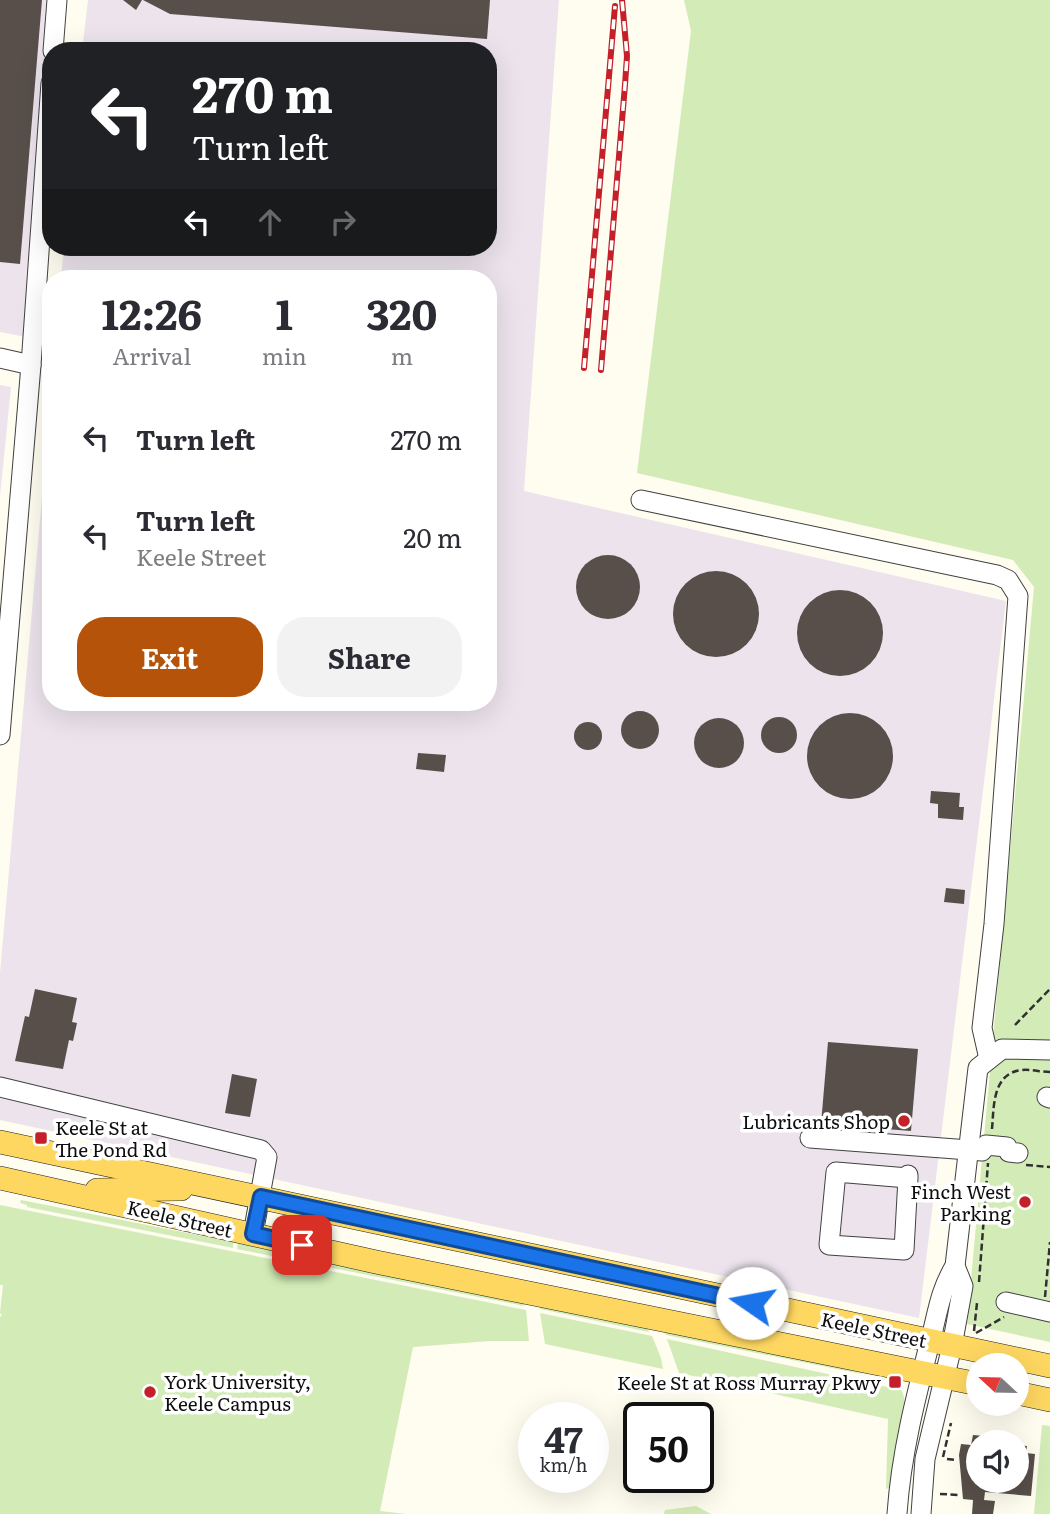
<!DOCTYPE html>
<html lang="en">
<head>
<meta charset="utf-8">
<style>
	:root { --surface:#fff; --page:#f2f2f3; --text:#2b2b33; --muted:#7c7c81; --accent:#b45309 }
	body { margin:0; font-family:Literata,serif; background:var(--page); color:var(--text); height:100vh; display:flex; flex-direction:column; font-size:26px; white-space:nowrap }
	* { box-sizing:border-box; margin:0 }
	p { font-size:23px; color:var(--muted) }
	.icon { flex:none; width:38px; height:38px; fill:none; stroke:currentColor; stroke-width:2; stroke-linecap:round; stroke-linejoin:round }
	.map { position:relative; flex:1; overflow:hidden }
	.details { position:absolute; left:42px; top:270px; width:455px; height:441px; display:flex; flex-direction:column; background:var(--surface); border-radius:28px; box-shadow:0 7px 28px #0002 }
	.details>* { flex:none }
	.hud { position:absolute; left:42px; top:42px; width:455px; height:214px; border-radius:28px; box-shadow:0 7px 28px #0002; background:#202124; color:#fff; overflow:hidden }
	.needle { width:46px; rotate:292deg }
	.fabs { position:absolute; left:966px; top:1353px; display:grid; gap:14px }
	.fabs a { display:grid; place-items:center; width:63px; height:63px; border-radius:50%; background:var(--surface); box-shadow:0 7px 28px #0002; font-size:35px }
	.speed { position:absolute; left:518px; top:1402px; display:flex; gap:14px; font-size:35px; font-weight:700; text-align:center }
	.speed>* { display:grid; place-content:center; width:91px; height:91px; border-radius:50%; background:var(--surface); box-shadow:0 7px 28px #0002; line-height:1 }
	.speed small { font-size:18px; font-weight:400 }
	.speed .limit { border:4px solid #111; border-radius:10px; background:#fff; color:#111 }
	.pin { position:absolute; display:grid; place-items:center; width:60px; height:60px; color:#fff; margin:-30px; border-radius:14px; box-shadow:0 4px 10px #0006 }
	.me { position:absolute; width:77px; margin:-38px; rotate:282deg; stroke-linejoin:round; filter:drop-shadow(0 0 5px #0008) }
	.turn { display:flex; align-items:center; gap:24px; height:147px; padding:0 35px; font-size:32px }
	.turn .icon { width:91px; height:91px; stroke-width:2.5 }
	.turn b { display:block; font-size:49px; line-height:60px }
	.lanes { display:flex; align-items:center; height:66px; padding:0 35px; background:#0003; justify-content:center; gap:35px; direction:ltr }
	.lanes .off { opacity:.35 }
	.eta { display:flex; justify-content:space-evenly; align-items:center; height:119px; text-align:center }
	.eta b { font-size:42px; font-weight:700; line-height:49px }
	.action { display:flex; gap:14px; margin-top:auto; padding:14px 35px }
	.action a { flex:1; height:80px; border-radius:28px; background:var(--accent); color:#fff; font-size:28px; font-weight:700; line-height:80px; text-align:center }
	.action a+a { background:var(--page); color:var(--text) }
	ul { padding:0; list-style:none }
	li { display:flex; align-items:center; gap:21px; height:98px; padding:0 35px }
	li div { flex:1 }
	li b { display:block; font-size:26px }
	li em { font-style:normal }
	.map>svg:first-child { display:block }
</style>
</head>
<body>
<div class="map">
<svg width="1050" height="1514" viewBox="0 0 1050 1514">
	<rect width="100%" height="100%" fill="#fffcf0"/>
	<!-- industrial -->
	<g fill="#ece3ed">
		<path d="M 0,0 L 66,0 L 51,51 L 51,130 L 27,337 L 0,332 Z"/>
		<path d="M 88,0 L 559,0 L 524,491 L 1006,601 L 919,1318 L 0,1120 L 0,973 L 51,395 L 51,702 L 488,702 L 488,278 L 61,278 L 64,247 L 488,247 L 488,51 L 82,51 Z"/>
		<path d="M 0,385 L 11,387 L 0,496 Z"/>
	</g>
	<!-- green -->
	<g fill="#d3ecb7">
		<path d="M 684,0 L 1050,0 L 1050,1342 L 967,1324 L 1034,587 L 1013,560 L 637,473 L 691,31 Z"/>
		<path d="M 21,1200 L 233,1242 L 233,1248 L 27,1207 L 27,1205 L 20,1203 Z"/>
		<path d="M 0,1205 L 526,1310 L 529,1341 L 490,1341 L 413,1347 L 380,1511 L 407,1514 L 0,1514 L 0,1317 L 2,1315 L 0,1313 L 3,1285 L 0,1285 Z"/>
		<path d="M 238,1243 L 523,1301 L 524,1306 L 237,1249 Z"/>
		<path d="M 538,1301 L 646,1324 L 649,1332 L 540,1309 Z"/>
		<path d="M 540,1313 L 652,1336 L 661,1358 L 663,1369 L 545,1344 Z"/>
		<path d="M 662,1327 L 814,1359 L 867,1375 L 666,1335 Z"/>
		<path d="M 667,1339 L 901,1390 C 912,1402 894,1468 891,1487 L 886,1489 L 888,1419 L 679,1373 Z"/>
		<path d="M 1042,1425 L 1050,1426 L 1050,1514 L 1034,1514 Z"/>
		<path d="M 696,1506 L 711,1514 L 664,1514 L 665,1510 Z"/>
	</g>
	<!-- building -->
	<g fill="#584f4a">
		<path d="M 0,0 L 42,0 L 20,264 L 0,262 Z"/>
		<path d="M 123,0 L 142,0 L 136,10 Z"/>
		<path d="M 143,0 L 490,0 L 487,39 L 170,14 Z"/>
		<path d="M 359,247 L 408,247 L 393,255 L 381,256 L 370,254 Z"/>
		<circle cx="608" cy="587" r="32"/>
		<circle cx="716" cy="614" r="43"/>
		<circle cx="840" cy="633" r="43"/>
		<circle cx="640" cy="730" r="19"/>
		<circle cx="850" cy="756" r="43"/>
		<circle cx="779" cy="735" r="18"/>
		<circle cx="719" cy="743" r="25"/>
		<circle cx="588" cy="736" r="14"/>
		<path d="M 418,753 L 446,755 L 444,772 L 416,769 Z"/>
		<path d="M 931,791 L 960,793 L 959,807 L 964,807 L 963,820 L 938,818 L 938,804 L 930,803 Z"/>
		<path d="M 946,888 L 965,890 L 964,904 L 944,902 Z"/>
		<path d="M 35,989 L 77,998 L 72,1022 L 77,1023 L 73,1041 L 69,1040 L 63,1069 L 15,1061 L 25,1016 L 29,1017 Z"/>
		<path d="M 828,1042 L 918,1049 L 911,1131 L 821,1124 Z"/>
		<path d="M 232,1074 L 257,1079 L 250,1117 L 225,1113 Z"/>
		<path d="M 973,1435 L 1007,1438 L 1006,1442 L 978,1442 L 978,1480 L 1017,1480 L 1017,1445 L 1027,1446 L 1026,1453 L 1035,1454 L 1031,1496 L 985,1492 L 984,1500 L 995,1501 L 993,1514 L 972,1514 L 973,1500 L 963,1499 L 959,1455 L 961,1444 L 971,1445 Z"/>
	</g>
	<g fill="none" stroke-linecap="round" stroke-linejoin="round">
		<!-- minor casing -->
		<g stroke="#414141" stroke-width="21">
			<g id="minor">
				<path d="M 53,51 L 57,0"/>
				<path d="M 0,358 L 31,365"/>
				<path d="M 641,500 L 997,575 L 1008,580 L 1018,596 L 994,924 L 982,1028 L 989,1059"/>
				<path d="M 0,735 L 31,365 L 51,83"/>
				<path d="M 0,1087 L 261,1150 L 267,1157 L 253,1234"/>
				<path d="M 1047,1097 L 1050,1098"/>
				<path d="M 810,1138 L 969,1150 L 982,1151 L 986,1145 L 1007,1147 L 1009,1152 L 1018,1153"/>
				<path d="M 908,1178 L 836,1172 L 829,1245 L 904,1250 L 908,1178 L 908,1175"/>
				<path d="M 1006,1302 L 1050,1312"/>
				<path d="M 897,1514 C 901,1454 916,1396 931,1338 C 938,1311 940,1291 955,1266 L 978,1068 L 1002,1049 L 1050,1050"/>
				<path d="M 921,1514 L 925,1459 L 952,1346 L 963,1286 L 955,1266"/>
			</g>
		</g>
		<!-- major casing -->
		<g stroke="#1f1f1f" stroke-width="24">
			<g id="major">
				<path d="M 0,1142 L 1050,1366"/>
				<path d="M 0,1178 L 376,1262 L 978,1384"/>
				<path d="M 97,1190 L 181,1189"/>
				<path d="M 1017,1393 L 1050,1400"/>
			</g>
		</g>
		<!-- path -->
		<g stroke="#303030" stroke-width="2.5" stroke-dasharray="7 3.5" stroke-linecap="butt">
			<path d="M 1015,1025 L 1050,989"/>
			<path d="M 992,1129 C 994,1107 992,1073 1022,1070 C 1031,1069 1041,1072 1050,1072"/>
			<path d="M 1026,1165 L 1050,1167"/>
			<path d="M 979,1282 L 988,1163"/>
			<path d="M 1045,1297 L 1050,1242"/>
			<path d="M 974,1331 L 977,1303"/>
			<path d="M 976,1333 L 1004,1317"/>
			<path d="M 981,1404 L 1012,1411"/>
			<path d="M 943,1457 L 951,1423"/>
			<path d="M 947,1459 L 956,1460"/>
			<path d="M 940,1494 L 959,1495"/>
		</g>
		<!-- minor -->
		<use href="#minor" stroke="#fff" stroke-width="19"/>
		<!-- major -->
		<use href="#major" stroke="#fed761" stroke-width="23"/>
		<!-- rail casing -->
		<g stroke="#c52029" stroke-width="6">
			<g id="rail">
				<path d="M 584,368 L 615,6"/>
				<path d="M 601,370 L 625,85 L 627,56 L 622,0"/>
			</g>
		</g>
		<!-- rail -->
		<use href="#rail" stroke="#fff" stroke-width="3.5" stroke-dasharray="10" stroke-linecap="butt"/>
	</g>
	<g fill="none" stroke-linecap="round" stroke-linejoin="round">
		<!-- route casing -->
		<g stroke="#114b97" stroke-width="18">
			<path id="route" d="M 302,1245 L 253,1234 L 261,1197 L 752,1303"/>
		</g>
		<!-- route -->
		<use href="#route" stroke="#1a73e8" stroke-width="12"/>
	</g>
	<!-- markers -->
	<g fill="#c52029" stroke="#fff" stroke-width="2.5">
		<circle cx="904" cy="1121" r="7"/>
		<rect x="34" y="1131" width="14" height="14" rx="3.5"/>
		<circle cx="1025" cy="1202" r="7"/>
		<rect x="888" y="1375" width="14" height="14" rx="3.5"/>
		<circle cx="150" cy="1392" r="7"/>
	</g>
	<g text-anchor="middle" dominant-baseline="central" stroke-width="7" stroke-linejoin="round" paint-order="stroke">
		<!-- poi labels -->
		<g font-size="19" fill="#0e0e0e" stroke="#fff" text-anchor="end">
			<text x="890" y="1121">Lubricants Shop</text>
			<text x="55" y="1127" text-anchor="start">Keele St at<tspan x="55" dy="22">The Pond Rd</tspan></text>
			<text x="1011" y="1191">Finch West<tspan x="1011" dy="22">Parking</tspan></text>
			<text x="164" y="1381" text-anchor="start">York University,<tspan x="164" dy="22">Keele Campus</tspan></text>
			<text x="881" y="1382">Keele St at Ross Murray Pkwy</text>
		</g>
		<!-- street labels -->
		<g font-size="19" fill="#0e0e0e" stroke="#fff">
			<text transform="translate(180 1218) rotate(13)">Keele Street</text>
			<text transform="translate(874 1329) rotate(12)">Keele Street</text>
		</g>
	</g>
</svg>
<div class="fabs">
<a><svg class="needle" viewBox="-14 -14 28 28"><path d="M0-13l5 13h-10z" fill="#e53935"/><path d="M0 13l5-13h-10z" fill="#7c7c81"/></svg></a>
<a><svg class="icon" aria-label="sound" viewBox="0 0 24 24"><path d="M4 9h4l5-4v14l-5-4H4zM17 9q2 3 0 6"/></svg></a>
</div>
<div class="speed"><div>47<small>km/h</small></div><div class="limit">50</div></div>
<div class="pin" style="left:302px;top:1245px;background:#d93025"><svg class="icon" aria-label="arrive" viewBox="0 0 24 24"><path d="M6 21V4h12l-3 4 3 4H6"/></svg></div>
<svg class="me" style="left:752px;top:1303px" viewBox="-20 -20 40 40"><circle r="19" fill="#fff"/><path d="M0-13L10 11 0 6-10 11z" fill="#1a73e8"/></svg>
<div class="hud">
<div class="turn"><svg class="icon" aria-label="left" viewBox="0 0 24 24"><path d="M17 20v-9H6M10 6l-5 5 5 5"/></svg><div><b>270 m</b>Turn left</div></div>
<div class="lanes"><svg class="icon" aria-label="left" viewBox="0 0 24 24"><path d="M17 20v-9H6M10 6l-5 5 5 5"/></svg><svg class="icon off" aria-label="ahead" viewBox="0 0 24 24"><path d="M12 20V5M6 11l6-6 6 6"/></svg><svg class="icon off" aria-label="right" viewBox="0 0 24 24"><path d="M7 20v-9h11M14 6l5 5-5 5"/></svg></div>
</div>
<section class="details">
<div class="eta">
<div><b>12:26</b><p>Arrival</p></div>
<div><b>1</b><p>min</p></div>
<div><b>320</b><p>m</p></div>
</div>
<ul>
<li><svg class="icon" aria-label="left" viewBox="0 0 24 24"><path d="M17 20v-9H6M10 6l-5 5 5 5"/></svg><div><b>Turn left</b></div><em>270 m</em></li>
<li><svg class="icon" aria-label="left" viewBox="0 0 24 24"><path d="M17 20v-9H6M10 6l-5 5 5 5"/></svg><div><b>Turn left</b><p>Keele Street</p></div><em>20 m</em></li>
</ul>
<div class="action"><a>Exit</a><a>Share</a></div>
</section>
</div>
</body>
</html>
